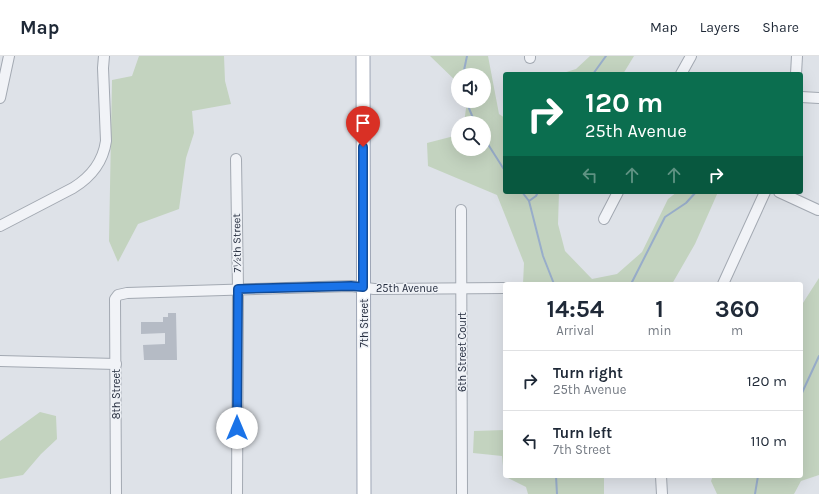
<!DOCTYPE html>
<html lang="en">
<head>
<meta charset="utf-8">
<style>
	:root { --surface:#fff; --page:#f2f2f3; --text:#1f2937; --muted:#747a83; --line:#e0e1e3 }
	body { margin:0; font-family:Karla,sans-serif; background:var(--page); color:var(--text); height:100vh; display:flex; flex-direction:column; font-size:15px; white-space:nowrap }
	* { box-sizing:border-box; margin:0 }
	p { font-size:13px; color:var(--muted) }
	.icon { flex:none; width:22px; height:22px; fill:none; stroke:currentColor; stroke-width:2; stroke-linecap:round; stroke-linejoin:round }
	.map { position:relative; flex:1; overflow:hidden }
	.side { position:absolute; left:503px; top:226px; width:300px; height:196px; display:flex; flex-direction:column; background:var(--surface); border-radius:4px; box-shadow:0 4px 16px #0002 }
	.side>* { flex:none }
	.banner { position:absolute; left:503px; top:16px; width:300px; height:122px; border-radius:4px; box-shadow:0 4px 16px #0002; background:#0b6e4f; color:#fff; overflow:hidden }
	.fabs { position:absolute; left:451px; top:12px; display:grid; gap:8px }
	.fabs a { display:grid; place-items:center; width:40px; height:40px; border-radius:50%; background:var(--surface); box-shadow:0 4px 16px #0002; font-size:20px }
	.pin { position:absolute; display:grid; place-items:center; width:34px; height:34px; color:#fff; margin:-41px -17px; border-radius:50% 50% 50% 0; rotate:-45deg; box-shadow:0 0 4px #0007 }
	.pin .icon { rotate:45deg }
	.me { position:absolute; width:44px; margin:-22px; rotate:0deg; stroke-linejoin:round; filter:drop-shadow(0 0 3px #0008) }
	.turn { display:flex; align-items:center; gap:14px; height:84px; padding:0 16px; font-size:18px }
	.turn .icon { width:52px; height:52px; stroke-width:2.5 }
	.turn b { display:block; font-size:28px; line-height:34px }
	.lanes { display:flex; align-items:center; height:38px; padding:0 16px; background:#0003; justify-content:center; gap:20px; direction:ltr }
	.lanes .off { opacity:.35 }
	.eta { display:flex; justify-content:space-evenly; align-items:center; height:68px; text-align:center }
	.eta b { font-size:24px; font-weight:700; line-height:28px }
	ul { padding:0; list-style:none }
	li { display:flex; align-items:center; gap:12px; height:60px; padding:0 16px; border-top:1px solid var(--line) }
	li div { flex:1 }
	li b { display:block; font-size:15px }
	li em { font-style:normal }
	header { display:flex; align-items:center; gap:24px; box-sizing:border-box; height:56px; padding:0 20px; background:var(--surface); border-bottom:1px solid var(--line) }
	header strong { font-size:19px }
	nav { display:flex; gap:22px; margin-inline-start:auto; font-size:14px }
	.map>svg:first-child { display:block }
</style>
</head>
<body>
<header>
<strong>Map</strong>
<nav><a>Map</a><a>Layers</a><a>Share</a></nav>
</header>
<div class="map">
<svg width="819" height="438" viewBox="0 0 819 438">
	<rect width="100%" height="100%" fill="#dee2e8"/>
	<!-- green -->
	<g fill="#c3d3bf">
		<path d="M 139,0 L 224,0 L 225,25 L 231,48 L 192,55 L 194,77 L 186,102 L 179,153 L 138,168 L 118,206 L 109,185 L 112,24 L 132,20 Z"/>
		<path d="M 430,0 L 488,0 L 499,58 L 505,62 L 505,136 L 559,136 L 558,168 L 565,195 L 592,223 L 617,218 L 642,196 L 668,143 L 677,136 L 718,136 L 695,188 L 672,228 L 523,228 L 524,207 L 497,139 L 428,110 L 427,87 L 458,79 L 458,93 L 484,93 L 484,67 L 464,67 L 467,45 L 484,45 L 484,19 L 458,19 L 458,27 Z"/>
		<path d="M 590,0 L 634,0 L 623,18 L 560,18 L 576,13 Z"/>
		<path d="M 819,222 L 819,419 L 801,425 L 794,438 L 717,438 L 711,425 L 713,420 L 801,420 L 801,250 Z"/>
		<path d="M 40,356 L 56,360 L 57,383 L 41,398 L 23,419 L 0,423 L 0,385 Z"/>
		<path d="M 505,374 L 505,420 L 604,420 L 604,438 L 528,438 L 526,431 L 504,420 L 502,400 L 473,397 L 474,375 Z"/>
	</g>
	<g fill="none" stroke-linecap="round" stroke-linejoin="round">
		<!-- stream -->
		<g stroke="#98adca" stroke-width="2">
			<path d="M 593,18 L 606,0"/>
			<path d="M 463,19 L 467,0"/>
			<path d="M 466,45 L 475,67"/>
			<path d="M 484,82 L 505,115"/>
			<path d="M 522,136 L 529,145 L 543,200 L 554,228"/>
			<path d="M 529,145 L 536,140 L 538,136"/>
			<path d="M 631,228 L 665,161 L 686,147 L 696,136"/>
			<path d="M 801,339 L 819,300"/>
			<path d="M 556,420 L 557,438"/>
			<path d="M 755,438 L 758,420"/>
		</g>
	</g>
	<!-- building -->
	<path fill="#b5bbc5" d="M 168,257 L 176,257 L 177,304 L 144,304 L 143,289 L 165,288 L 165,277 L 141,278 L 141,266 L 163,266 L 163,261 L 168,261 Z"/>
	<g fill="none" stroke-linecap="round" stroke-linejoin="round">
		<!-- minor casing -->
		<g stroke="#a3a9b2" stroke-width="12">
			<g id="minor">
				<path d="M 530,0 L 530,2"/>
				<path d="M 681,18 L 691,0"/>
				<path d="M 796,18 L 797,0"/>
				<path d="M 801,41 L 819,42"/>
				<path d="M 0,42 L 9,0"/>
				<path d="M 236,103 L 238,233 L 237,438"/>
				<path d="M 779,136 L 818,154"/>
				<path d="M 461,154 L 462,438"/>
				<path d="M 604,163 L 618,136"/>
				<path d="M 0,170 L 73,132 C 91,121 103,106 106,85 L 103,12 L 104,0"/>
				<path d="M 723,228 L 765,136"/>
				<path d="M 0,305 L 116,308"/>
				<path d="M 661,420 L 662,438"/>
				<path d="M 116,438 L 115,243 L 118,239 L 127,237 L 351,230 L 374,233 L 505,232"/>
			</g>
		</g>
		<!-- major casing -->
		<g stroke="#9da5b5" stroke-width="15">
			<path id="major" d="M 363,0 L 364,438"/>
		</g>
		<!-- minor -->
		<use href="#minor" stroke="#f1f3f7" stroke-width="10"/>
		<!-- major -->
		<use href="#major" stroke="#fff" stroke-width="13"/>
	</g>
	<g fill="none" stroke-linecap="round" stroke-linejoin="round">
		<!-- route casing -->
		<g stroke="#114b97" stroke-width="10">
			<path id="route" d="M 237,372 L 238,233 L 351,230 L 363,231 L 363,91"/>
		</g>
		<!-- route -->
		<use href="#route" stroke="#1a73e8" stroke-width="7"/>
	</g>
	<g text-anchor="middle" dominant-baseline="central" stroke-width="3" stroke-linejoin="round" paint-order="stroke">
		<!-- street labels -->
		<g font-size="11" fill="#272f40" stroke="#eef1f6">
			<text transform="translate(237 187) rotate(-91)">7½th Street</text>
			<text x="407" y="232">25th Avenue</text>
			<text transform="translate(364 267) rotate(-90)">7th Street</text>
			<text transform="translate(462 296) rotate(-90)">6th Street Court</text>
			<text transform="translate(116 338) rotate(-90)">8th Street</text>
		</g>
	</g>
</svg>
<div class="fabs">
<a><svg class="icon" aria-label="sound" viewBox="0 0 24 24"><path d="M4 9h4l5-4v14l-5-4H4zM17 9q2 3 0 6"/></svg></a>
<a><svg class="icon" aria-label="search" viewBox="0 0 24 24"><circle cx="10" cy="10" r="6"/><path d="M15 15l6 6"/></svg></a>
</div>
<div class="pin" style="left:363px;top:91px;background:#d93025"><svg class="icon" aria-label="arrive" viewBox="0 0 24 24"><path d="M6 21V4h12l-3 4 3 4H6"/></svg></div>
<svg class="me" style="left:237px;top:372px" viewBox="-20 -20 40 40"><circle r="19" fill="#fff"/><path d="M0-13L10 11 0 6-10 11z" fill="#1a73e8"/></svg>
<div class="banner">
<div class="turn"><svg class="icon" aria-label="right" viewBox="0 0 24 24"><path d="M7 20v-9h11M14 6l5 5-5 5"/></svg><div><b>120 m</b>25th Avenue</div></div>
<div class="lanes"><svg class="icon off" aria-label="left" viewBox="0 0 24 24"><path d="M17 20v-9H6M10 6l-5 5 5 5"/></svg><svg class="icon off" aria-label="ahead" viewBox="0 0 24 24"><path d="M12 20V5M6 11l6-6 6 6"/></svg><svg class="icon off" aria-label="ahead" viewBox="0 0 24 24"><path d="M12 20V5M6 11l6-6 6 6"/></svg><svg class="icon" aria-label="right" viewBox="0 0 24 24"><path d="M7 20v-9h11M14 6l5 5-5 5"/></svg></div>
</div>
<section class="side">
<div class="eta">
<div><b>14:54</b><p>Arrival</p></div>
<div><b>1</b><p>min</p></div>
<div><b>360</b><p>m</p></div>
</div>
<ul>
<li><svg class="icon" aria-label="right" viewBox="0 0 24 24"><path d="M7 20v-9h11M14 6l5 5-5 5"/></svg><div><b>Turn right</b><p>25th Avenue</p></div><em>120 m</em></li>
<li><svg class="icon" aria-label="left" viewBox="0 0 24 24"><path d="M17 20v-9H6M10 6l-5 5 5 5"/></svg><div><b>Turn left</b><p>7th Street</p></div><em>110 m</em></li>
</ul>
</section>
</div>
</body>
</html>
